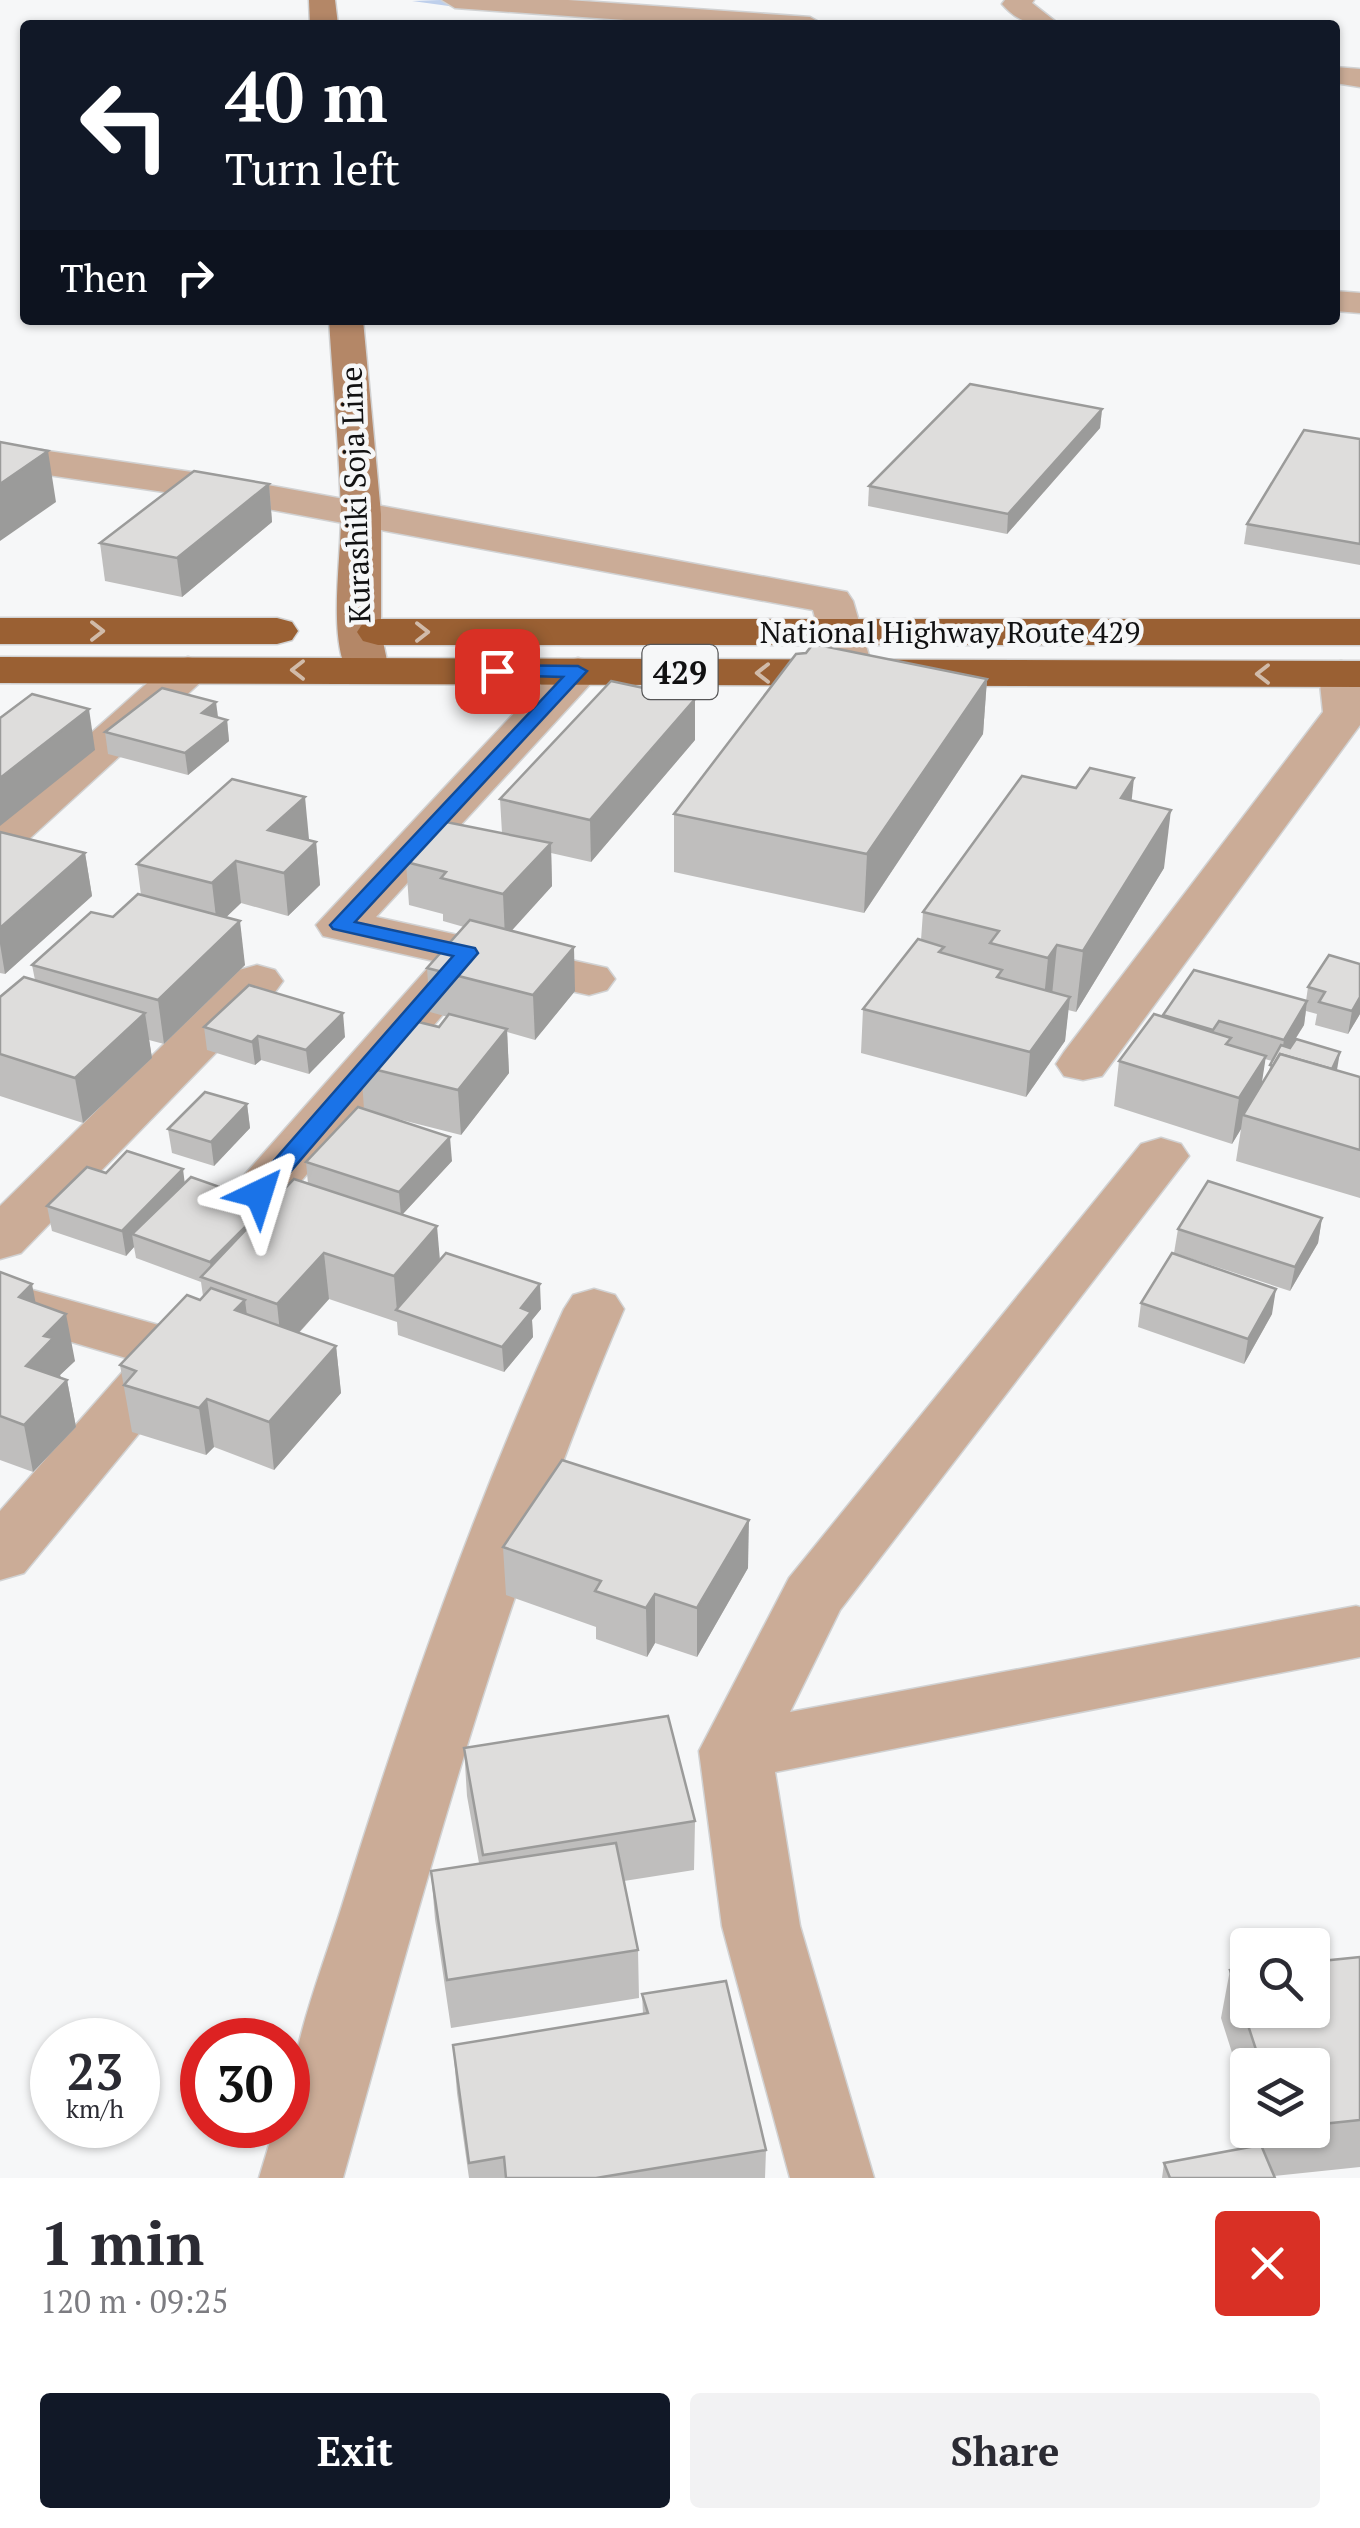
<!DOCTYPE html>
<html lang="en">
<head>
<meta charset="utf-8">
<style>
	:root { --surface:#fff; --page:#f2f2f3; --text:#2b2b33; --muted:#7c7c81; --accent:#111827 }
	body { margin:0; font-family:"PT Serif",serif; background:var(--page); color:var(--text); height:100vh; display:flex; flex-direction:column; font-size:38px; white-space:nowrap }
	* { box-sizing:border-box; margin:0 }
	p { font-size:32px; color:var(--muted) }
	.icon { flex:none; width:55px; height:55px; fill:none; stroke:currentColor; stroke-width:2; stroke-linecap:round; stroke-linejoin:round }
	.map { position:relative; height:2178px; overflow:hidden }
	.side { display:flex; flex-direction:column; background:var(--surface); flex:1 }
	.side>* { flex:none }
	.guide { position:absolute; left:20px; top:20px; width:1320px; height:305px; border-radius:10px; box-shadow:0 2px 8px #0004; background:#111827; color:#fff; overflow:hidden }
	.fabs { position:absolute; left:1230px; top:1928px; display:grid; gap:20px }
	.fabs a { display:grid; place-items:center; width:100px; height:100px; border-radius:10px; background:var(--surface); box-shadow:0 2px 8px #0004; font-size:50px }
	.speed { position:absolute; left:30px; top:2018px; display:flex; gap:20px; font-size:50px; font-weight:700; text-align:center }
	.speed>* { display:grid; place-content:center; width:130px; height:130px; border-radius:50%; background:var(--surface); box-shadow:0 2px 8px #0004; line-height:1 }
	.speed small { font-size:25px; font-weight:400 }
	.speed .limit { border:15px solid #d22; background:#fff; color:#111 }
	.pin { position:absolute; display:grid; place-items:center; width:85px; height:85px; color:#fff; margin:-42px; border-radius:20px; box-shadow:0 5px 15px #0006 }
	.me { position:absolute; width:110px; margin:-55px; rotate:41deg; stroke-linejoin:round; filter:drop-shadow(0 0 8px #0008) }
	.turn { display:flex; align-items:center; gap:35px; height:210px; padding:0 40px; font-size:45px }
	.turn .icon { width:130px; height:130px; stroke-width:2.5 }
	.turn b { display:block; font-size:70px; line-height:85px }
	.then { display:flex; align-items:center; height:95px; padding:0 40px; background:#0003; gap:20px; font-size:38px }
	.round { display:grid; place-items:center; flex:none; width:105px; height:105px; border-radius:10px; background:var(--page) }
	.headline { display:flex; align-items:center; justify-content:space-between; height:170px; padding:0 40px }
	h1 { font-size:60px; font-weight:800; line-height:75px }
	.action { display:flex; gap:20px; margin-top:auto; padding:20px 40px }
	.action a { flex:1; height:115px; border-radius:10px; background:var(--accent); color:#fff; font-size:40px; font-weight:800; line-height:115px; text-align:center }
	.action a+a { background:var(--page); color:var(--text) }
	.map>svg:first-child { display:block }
</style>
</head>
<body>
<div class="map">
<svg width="1360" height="2178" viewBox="0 0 1360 2178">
	<rect width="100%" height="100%" fill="#f6f7f8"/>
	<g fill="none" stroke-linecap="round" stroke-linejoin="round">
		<!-- stream -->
		<path fill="#becfeb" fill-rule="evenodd" d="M 440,0 L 478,4 L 483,7 L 478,10 L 412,1 Z"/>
		<!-- minor casing -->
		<g stroke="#d1d2d3" stroke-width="3">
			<g id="minor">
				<path d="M 442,0 L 568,0 L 810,17 L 824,25 L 696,25 L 455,8 Z"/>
				<path d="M 1005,0 L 1034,0 L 1032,3 L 1060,25 C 1035,25 1019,24 1002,4 Z"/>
				<path d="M 1335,67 L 1360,69 L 1360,87 L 1335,83 Z"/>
				<path d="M 1335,291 L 1360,293 L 1360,313 L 1335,311 Z"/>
				<path d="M 0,444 L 219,476 L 847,592 L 853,601 L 874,673 L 868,682 L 852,686 L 836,682 L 830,673 L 813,610 L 219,500 L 0,468 Z"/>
				<path d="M 188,657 L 204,661 L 210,670 L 204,679 L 17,850 L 0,855 L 0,814 L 172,661 Z"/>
				<path d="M 578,658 L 594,662 L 600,671 L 594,680 L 376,917 L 607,968 L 615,979 L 607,990 L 589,995 L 480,971 L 279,1207 L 259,1212 L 239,1207 L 230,1194 L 239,1181 L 434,961 L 323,936 L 316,925 L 562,662 Z"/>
				<path d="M 1341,661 L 1357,665 L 1360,670 L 1360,725 L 1102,1076 L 1083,1080 L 1064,1076 L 1056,1064 L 1064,1052 L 1323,712 L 1319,674 L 1325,665 Z"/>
				<path d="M 257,965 L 275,970 L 283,981 L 275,992 L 21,1253 L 0,1259 L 0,1206 L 239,970 Z"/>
				<path d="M 1161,1138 L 1181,1144 L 1189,1156 L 840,1610 L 790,1712 L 1356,1606 L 1360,1607 L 1360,1657 L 775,1772 L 800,1926 L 874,2178 L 790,2178 L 722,1926 L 699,1751 L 789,1578 L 1141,1144 Z"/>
				<path d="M 0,1281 L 198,1336 L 207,1351 L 24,1573 L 0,1580 L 0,1511 L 133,1360 L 0,1321 Z"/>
				<path d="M 594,1289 L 615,1295 L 624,1309 C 504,1590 425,1884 343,2178 L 259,2178 L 275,2125 L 288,2125 C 288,2051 320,1976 342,1906 C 405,1702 475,1503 564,1309 L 573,1295 Z"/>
			</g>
		</g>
		<!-- secondary casing -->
		<g stroke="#d1d2d3" stroke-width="3">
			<g id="secondary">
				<path d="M 309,0 L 335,0 L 338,25 L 310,25 Z"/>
				<path d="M 329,320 L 363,320 L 381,514 L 381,632 L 389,670 L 383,679 L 367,683 L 351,679 C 326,642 342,557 341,512 C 339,448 333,384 329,320 Z"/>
			</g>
		</g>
		<!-- trunk casing -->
		<g stroke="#d1d2d3" stroke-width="3">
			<g id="trunk">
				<path d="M 0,618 L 277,618 L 292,622 L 298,631 L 292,640 L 277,644 L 0,644 Z"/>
				<path d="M 378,619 L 1360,619 L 1360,645 L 378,645 L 363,641 L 357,632 L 363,623 Z"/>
				<path d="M 0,657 L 1360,661 L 1360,687 L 0,683 Z"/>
			</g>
		</g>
		<!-- minor -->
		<use href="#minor" fill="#cbac97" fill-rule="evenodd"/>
		<!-- secondary -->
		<use href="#secondary" fill="#b48767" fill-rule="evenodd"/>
		<!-- trunk -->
		<use href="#trunk" fill="#9a6033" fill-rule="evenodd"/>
	</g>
	<!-- wall -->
	<g fill="#bfbebd" fill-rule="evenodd">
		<path d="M 1102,409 L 1100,428 L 1007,534 L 868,506 L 869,486 Z"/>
		<path d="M 1360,439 L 1360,565 L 1244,544 L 1247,524 Z"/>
		<path d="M 269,484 L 272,522 L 182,597 L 105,581 L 100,543 Z"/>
		<path d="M 987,679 L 983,734 L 864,913 L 674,872 L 674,814 Z"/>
		<path d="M 218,717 L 227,720 L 229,741 L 188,775 L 108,754 L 105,732 Z"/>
		<path d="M 695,740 L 591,862 L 551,853 L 552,886 L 511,931 L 575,991 L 535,1040 L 507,1032 L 509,1073 L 461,1135 L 386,1116 L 452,1161 L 402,1215 L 440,1260 L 541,1309 L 532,1320 L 533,1337 L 504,1372 L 398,1335 L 397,1322 L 329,1299 L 299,1333 L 336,1346 L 341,1393 L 274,1470 L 214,1447 L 206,1455 L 132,1432 L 120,1365 L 200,1300 L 203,1296 L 201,1282 L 136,1258 L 134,1247 L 126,1256 L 52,1231 L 47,1206 L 106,1173 L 185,1184 L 269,1206 L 308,1184 L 306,1162 L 364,1109 L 361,1066 L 439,1027 L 448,1017 L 430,1012 L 427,968 L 464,927 L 443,921 L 443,914 L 409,905 L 406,862 L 502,833 L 500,799 Z"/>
		<path d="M 1132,801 L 1164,868 L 1076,1012 L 1068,1010 L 1065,1041 L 1026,1097 L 861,1053 L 863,1009 L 921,940 L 923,912 Z"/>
		<path d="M 0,832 L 85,853 L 92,896 L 5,974 L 0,973 Z"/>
		<path d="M 309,839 L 308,840 L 316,842 L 320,885 L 288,916 L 241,903 L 226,917 L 245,965 L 164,1044 L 149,1040 L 152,1058 L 83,1123 L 0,1096 L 0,997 L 35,980 L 32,965 L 113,917 L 141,895 L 137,864 Z"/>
		<path d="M 1360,964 L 1360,1014 L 1348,1034 L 1315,1025 L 1317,1014 L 1306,1011 L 1304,1025 L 1290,1048 L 1337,1070 L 1360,1077 L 1360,1198 L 1236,1161 L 1241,1129 L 1232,1144 L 1114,1106 L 1119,1061 L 1163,1016 L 1306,1001 L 1308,987 ZM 1265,1059 L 1272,1061 L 1268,1073 L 1261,1085 Z"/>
		<path d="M 204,1027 L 345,1037 L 309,1074 L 261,1060 L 255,1065 L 207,1050 Z"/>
		<path d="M 247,1104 L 250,1128 L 214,1166 L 172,1153 L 168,1129 Z"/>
		<path d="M 1322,1218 L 1318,1243 L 1290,1291 L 1174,1253 L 1178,1229 Z"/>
		<path d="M 0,1272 L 36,1303 L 75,1361 L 60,1375 L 61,1377 L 67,1380 L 76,1427 L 33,1472 L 0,1460 Z"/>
		<path d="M 1141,1303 L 1272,1314 L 1244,1364 L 1138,1327 Z"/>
		<path d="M 503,1547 L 748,1568 L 697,1657 L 655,1643 L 647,1657 L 596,1639 L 596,1627 L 506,1595 Z"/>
		<path d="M 464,1748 L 695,1821 L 694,1870 L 624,1881 L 638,1950 L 639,1998 L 451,2028 L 435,1919 L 431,1871 L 479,1863 L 467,1796 Z"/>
		<path d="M 1360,1957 L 1360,2167 L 1274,2176 L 1275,2178 L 1162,2178 L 1164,2163 L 1261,2145 L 1256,2130 L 1312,2130 L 1312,2065 L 1248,2065 L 1248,2103 L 1221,2018 L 1230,1970 Z"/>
		<path d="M 642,1994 L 766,2150 L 765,2178 L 469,2178 L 457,2093 L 453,2045 L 643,2014 Z"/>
	</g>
	<!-- shaded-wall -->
	<g fill="#9b9b9a">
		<path d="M 1102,409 L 1100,428 L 1007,534 L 1008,514 Z"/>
		<path d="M 48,451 L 56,502 L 0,541 L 0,484 Z"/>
		<path d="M 269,484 L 272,522 L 182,597 L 177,558 Z"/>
		<path d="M 987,679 L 983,734 L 864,913 L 867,854 Z"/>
		<path d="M 695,699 L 695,740 L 591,862 L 590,820 Z"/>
		<path d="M 216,702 L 219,724 L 202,713 Z"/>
		<path d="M 89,709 L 95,750 L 0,826 L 0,778 Z"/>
		<path d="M 227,720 L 229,741 L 188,775 L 185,753 Z"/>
		<path d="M 1134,778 L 1128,835 L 1121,798 Z"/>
		<path d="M 305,797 L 309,839 L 275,871 L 268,830 Z"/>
		<path d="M 1171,810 L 1164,868 L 1076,1012 L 1083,951 Z"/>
		<path d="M 316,842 L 320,885 L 288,916 L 284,873 Z"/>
		<path d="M 551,843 L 552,886 L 505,938 L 503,894 Z"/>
		<path d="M 85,853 L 92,896 L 5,974 L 0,944 L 0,928 Z"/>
		<path d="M 236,861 L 241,903 L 217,926 L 212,883 Z"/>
		<path d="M 240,921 L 245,965 L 164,1044 L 158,1000 Z"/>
		<path d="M 1057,945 L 1051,1005 L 1042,1019 L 1048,958 Z"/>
		<path d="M 574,947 L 575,991 L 535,1040 L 533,995 Z"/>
		<path d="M 1070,997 L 1065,1041 L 1026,1097 L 1030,1052 Z"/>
		<path d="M 1360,997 L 1360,1014 L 1348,1034 L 1352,1011 Z"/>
		<path d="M 1307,1001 L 1304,1025 L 1280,1063 L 1284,1040 Z"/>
		<path d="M 145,1013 L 152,1058 L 83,1123 L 75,1078 Z"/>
		<path d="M 343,1013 L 345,1037 L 309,1074 L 306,1050 Z"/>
		<path d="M 507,1029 L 509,1073 L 461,1135 L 458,1090 Z"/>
		<path d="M 258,1036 L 261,1060 L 255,1065 L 252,1042 Z"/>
		<path d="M 1340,1052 L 1336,1076 L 1325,1081 Z"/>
		<path d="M 1266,1056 L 1259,1101 L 1243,1115 L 1241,1129 L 1232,1144 L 1239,1098 Z"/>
		<path d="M 247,1104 L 250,1128 L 214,1166 L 211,1142 Z"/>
		<path d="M 450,1137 L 452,1161 L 401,1216 L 399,1192 Z"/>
		<path d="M 183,1169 L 186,1193 L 132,1234 L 134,1247 L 126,1256 L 122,1231 Z"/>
		<path d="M 268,1204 L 271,1229 L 213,1282 L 210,1262 Z"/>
		<path d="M 1322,1218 L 1318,1243 L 1290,1291 L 1295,1267 Z"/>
		<path d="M 437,1226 L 441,1272 L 397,1311 L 394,1276 Z"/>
		<path d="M 324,1253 L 329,1299 L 282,1351 L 277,1304 Z"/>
		<path d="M 32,1284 L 41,1331 L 19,1297 Z"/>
		<path d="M 540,1284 L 541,1309 L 532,1320 L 533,1337 L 504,1372 L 502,1347 L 521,1308 Z"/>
		<path d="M 1276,1289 L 1272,1314 L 1244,1364 L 1248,1339 Z"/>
		<path d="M 245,1300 L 251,1347 L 235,1310 Z"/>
		<path d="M 66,1314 L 75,1361 L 60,1375 L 62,1385 L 67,1380 L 76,1427 L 33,1472 L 24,1425 L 26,1366 L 44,1336 Z"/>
		<path d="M 336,1346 L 341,1393 L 274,1470 L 269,1422 Z"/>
		<path d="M 207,1399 L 214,1447 L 206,1455 L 199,1408 Z"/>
		<path d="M 749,1520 L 748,1568 L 697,1657 L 697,1608 Z"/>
		<path d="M 655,1594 L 655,1643 L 647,1657 L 646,1608 Z"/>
	</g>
	<!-- building -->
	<g fill="#dedddc" stroke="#9b9b9a" stroke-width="2.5">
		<path d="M 970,384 L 1102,409 L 1008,514 L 869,486 Z"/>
		<path d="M 1304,430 L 1360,439 L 1360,544 L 1247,524 Z"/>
		<path d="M 0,442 L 48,451 L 0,484 Z"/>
		<path d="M 194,471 L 269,484 L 177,558 L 100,543 Z"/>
		<path d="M 813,644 L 987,679 L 867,854 L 674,814 L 796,654 L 806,653 Z"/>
		<path d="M 611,681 L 695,699 L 590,820 L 500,799 Z"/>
		<path d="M 162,688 L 216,702 L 202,713 L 227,720 L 185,753 L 105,732 Z"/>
		<path d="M 32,694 L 89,709 L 0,778 L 0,718 Z"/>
		<path d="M 1090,768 L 1134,778 L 1121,798 L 1171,810 L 1083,951 L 1057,945 L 1048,958 L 990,943 L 999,931 L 923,912 L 1022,776 L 1076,788 Z"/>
		<path d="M 232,779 L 305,797 L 268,830 L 316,842 L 284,873 L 236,861 L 212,883 L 137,864 Z"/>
		<path d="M 446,822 L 551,843 L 503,894 L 441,878 L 446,872 L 406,862 Z"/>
		<path d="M 0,832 L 85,853 L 0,928 Z"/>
		<path d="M 138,894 L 240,921 L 158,1000 L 32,965 L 91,912 L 113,917 Z"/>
		<path d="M 470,920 L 574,947 L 533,995 L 427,968 Z"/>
		<path d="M 918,939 L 944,947 L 939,952 L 1002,970 L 997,977 L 1070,997 L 1030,1052 L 863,1009 Z"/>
		<path d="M 1329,955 L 1360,964 L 1360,997 L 1352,1011 L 1319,1002 L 1325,992 L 1308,987 Z"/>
		<path d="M 1194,970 L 1307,1001 L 1284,1040 L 1219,1021 L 1213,1030 L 1163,1015 Z"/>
		<path d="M 24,977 L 145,1013 L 75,1078 L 0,1054 L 0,997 Z"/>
		<path d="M 249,985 L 343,1013 L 306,1050 L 258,1036 L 252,1042 L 204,1027 Z"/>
		<path d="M 449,1014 L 507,1029 L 458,1090 L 361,1066 L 402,1018 L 439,1027 Z"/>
		<path d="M 1154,1014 L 1231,1038 L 1226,1044 L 1266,1056 L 1239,1098 L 1119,1061 Z"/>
		<path d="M 1296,1039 L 1340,1052 L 1332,1069 L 1280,1054 L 1273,1066 L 1270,1065 L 1281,1045 L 1290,1048 Z"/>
		<path d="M 1280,1054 L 1360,1077 L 1360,1150 L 1243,1115 Z"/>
		<path d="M 205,1092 L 247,1104 L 211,1142 L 168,1129 Z"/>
		<path d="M 358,1107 L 450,1137 L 399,1192 L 306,1162 Z"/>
		<path d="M 127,1151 L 183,1169 L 122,1231 L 47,1206 L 87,1167 L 106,1173 Z"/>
		<path d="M 191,1177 L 268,1204 L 210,1262 L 132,1234 Z"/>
		<path d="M 294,1179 L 437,1226 L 394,1276 L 324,1253 L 277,1304 L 201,1277 Z"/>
		<path d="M 1208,1181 L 1322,1218 L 1295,1267 L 1178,1229 Z"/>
		<path d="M 446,1253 L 540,1284 L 521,1308 L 531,1312 L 502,1347 L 396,1310 Z"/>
		<path d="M 1172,1253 L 1276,1289 L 1248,1339 L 1141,1303 Z"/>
		<path d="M 0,1272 L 32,1284 L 19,1297 L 66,1314 L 44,1336 L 53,1338 L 26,1366 L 67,1380 L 24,1425 L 0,1416 Z"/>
		<path d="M 211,1288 L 245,1300 L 235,1310 L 336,1346 L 269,1422 L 207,1399 L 199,1408 L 124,1385 L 136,1371 L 120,1365 L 187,1295 L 200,1300 Z"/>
		<path d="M 562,1460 L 749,1520 L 697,1608 L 655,1594 L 646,1608 L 595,1591 L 601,1581 L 503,1547 Z"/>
		<path d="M 668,1716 L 695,1821 L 483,1855 L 464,1748 Z"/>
		<path d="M 616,1843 L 638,1950 L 447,1980 L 431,1871 Z"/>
		<path d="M 1360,1957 L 1360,2120 L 1312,2125 L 1312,2065 L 1261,2065 L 1230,1970 L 1248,1968 L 1248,2010 L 1312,2010 L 1312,1962 Z"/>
		<path d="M 726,1981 L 766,2150 L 596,2178 L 506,2178 L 504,2157 L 469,2163 L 453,2045 L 648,2013 L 642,1994 Z"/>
		<path d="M 1261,2145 L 1275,2178 L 1170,2178 L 1164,2163 Z"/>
	</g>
	<!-- one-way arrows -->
	<defs><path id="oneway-chevron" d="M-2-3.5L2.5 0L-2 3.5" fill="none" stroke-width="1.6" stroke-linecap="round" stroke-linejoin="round" transform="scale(2.5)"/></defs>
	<g stroke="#d1bba9">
		<use href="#oneway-chevron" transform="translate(97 631)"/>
		<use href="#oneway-chevron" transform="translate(422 632)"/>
		<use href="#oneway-chevron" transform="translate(298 670) rotate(-180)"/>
		<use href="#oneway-chevron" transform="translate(763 673) rotate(-180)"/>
		<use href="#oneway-chevron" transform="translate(1263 674) rotate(-180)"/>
	</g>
	<!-- route -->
	<path fill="#1a73e8" stroke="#114b97" stroke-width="2.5" d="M 497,665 L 578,666 L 587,671 L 355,922 L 475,948 L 478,953 L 267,1199 L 250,1199 L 247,1194 L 250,1188 L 453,956 L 333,929 L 330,925 L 563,677 L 491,675 L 491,667 Z"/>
	<g text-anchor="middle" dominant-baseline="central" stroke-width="9" stroke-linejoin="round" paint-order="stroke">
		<!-- far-street labels -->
		<g font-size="30" fill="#111112" stroke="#f6f7f8">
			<text transform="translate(355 495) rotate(-92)">Kurashiki Soja Line</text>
			<text x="950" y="632">National Highway Route 429</text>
		</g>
		<!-- shield labels -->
		<rect fill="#f6f7f8" stroke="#565657" stroke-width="2.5" x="642.5" y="645" width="75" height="54" rx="8"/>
		<g font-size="32" font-weight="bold" fill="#111112">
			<text x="680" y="672">429</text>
		</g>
	</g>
</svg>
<div class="fabs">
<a><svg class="icon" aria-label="search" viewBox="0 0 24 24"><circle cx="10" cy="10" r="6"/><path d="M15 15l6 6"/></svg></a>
<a><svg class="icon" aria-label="layers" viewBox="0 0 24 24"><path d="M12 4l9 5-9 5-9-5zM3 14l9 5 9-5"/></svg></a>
</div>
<div class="speed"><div>23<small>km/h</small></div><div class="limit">30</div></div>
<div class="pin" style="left:497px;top:671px;background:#d93025"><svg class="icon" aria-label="arrive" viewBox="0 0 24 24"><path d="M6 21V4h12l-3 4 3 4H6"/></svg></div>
<svg class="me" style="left:259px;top:1194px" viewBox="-20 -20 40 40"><path d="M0-17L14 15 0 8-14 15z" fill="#1a73e8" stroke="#fff" stroke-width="4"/></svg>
<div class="guide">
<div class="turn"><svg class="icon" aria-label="left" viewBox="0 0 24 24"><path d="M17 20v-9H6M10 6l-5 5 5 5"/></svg><div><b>40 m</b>Turn left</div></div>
<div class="then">Then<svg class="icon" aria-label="right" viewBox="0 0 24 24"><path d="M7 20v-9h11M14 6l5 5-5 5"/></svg></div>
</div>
</div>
<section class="side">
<div class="headline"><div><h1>1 min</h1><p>120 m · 09:25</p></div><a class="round" style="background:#d93025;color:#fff"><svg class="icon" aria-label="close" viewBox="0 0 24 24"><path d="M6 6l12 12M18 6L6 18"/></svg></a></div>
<div class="action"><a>Exit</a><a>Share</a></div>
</section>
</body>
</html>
